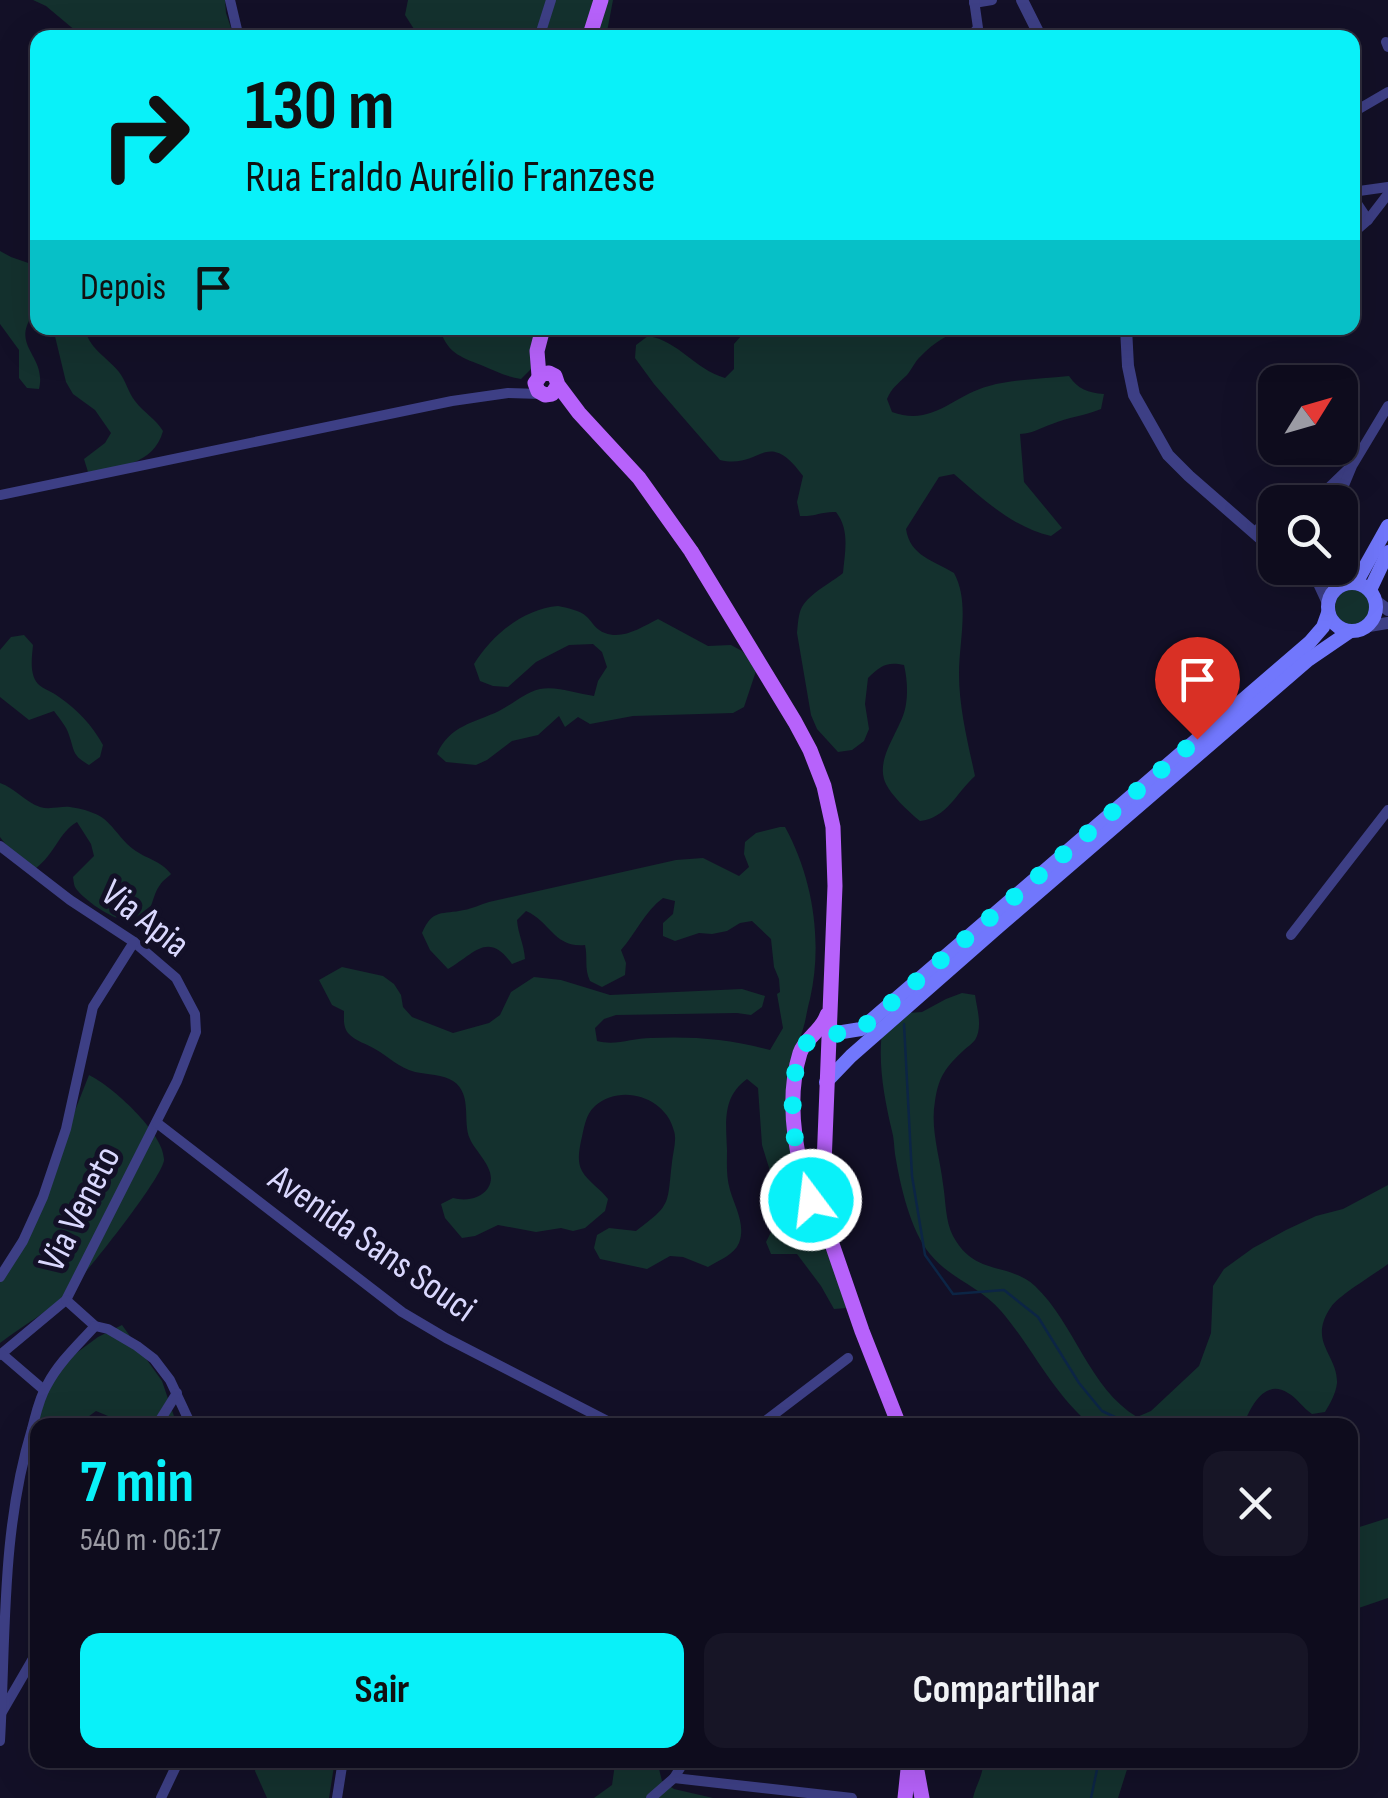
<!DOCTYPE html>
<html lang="pt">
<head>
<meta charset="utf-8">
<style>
	:root { --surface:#0e0c1d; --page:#171526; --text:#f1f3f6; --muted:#9b9ba4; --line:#2e2c3b; --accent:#09f1f9 }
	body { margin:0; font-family:"Sofia Sans Condensed",sans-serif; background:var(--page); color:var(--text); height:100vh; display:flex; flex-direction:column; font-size:38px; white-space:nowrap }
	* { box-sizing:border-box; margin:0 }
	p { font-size:32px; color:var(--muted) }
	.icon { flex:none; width:55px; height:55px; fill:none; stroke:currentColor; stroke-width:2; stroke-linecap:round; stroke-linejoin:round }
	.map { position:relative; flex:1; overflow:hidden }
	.details { position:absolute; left:30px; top:1418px; width:1328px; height:350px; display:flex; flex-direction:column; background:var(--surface); border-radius:20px; box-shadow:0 10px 40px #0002,0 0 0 2px var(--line) }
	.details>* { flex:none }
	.guide { position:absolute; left:30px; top:30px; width:1330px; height:305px; border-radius:20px; box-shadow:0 10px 40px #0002,0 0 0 2px var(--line); background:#09f1f9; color:#111; overflow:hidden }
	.needle { width:65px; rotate:53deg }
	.buttons { position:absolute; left:1258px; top:365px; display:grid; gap:20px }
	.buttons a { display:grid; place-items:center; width:100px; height:100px; border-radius:20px; background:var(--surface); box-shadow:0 10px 40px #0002,0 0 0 2px var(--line); font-size:50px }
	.pin { position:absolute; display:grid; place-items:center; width:85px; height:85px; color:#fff; margin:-102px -42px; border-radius:50% 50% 50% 0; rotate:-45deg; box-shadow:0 0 10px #0007 }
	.pin .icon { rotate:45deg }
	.me { position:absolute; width:110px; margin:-55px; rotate:345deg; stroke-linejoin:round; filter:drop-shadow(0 0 8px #0008) }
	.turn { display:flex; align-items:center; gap:35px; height:210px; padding:0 50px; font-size:45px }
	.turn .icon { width:130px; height:130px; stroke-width:2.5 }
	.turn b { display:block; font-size:70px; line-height:85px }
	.then { display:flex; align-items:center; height:95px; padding:0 50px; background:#0003; gap:20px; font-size:38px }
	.round { display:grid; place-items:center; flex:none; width:105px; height:105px; border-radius:20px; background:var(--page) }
	.headline { display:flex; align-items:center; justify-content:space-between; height:170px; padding:0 50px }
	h1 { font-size:60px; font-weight:700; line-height:75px; color:var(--accent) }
	.button { display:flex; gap:20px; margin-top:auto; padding:20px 50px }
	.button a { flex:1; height:115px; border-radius:20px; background:var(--accent); color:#111; font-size:40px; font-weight:700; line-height:115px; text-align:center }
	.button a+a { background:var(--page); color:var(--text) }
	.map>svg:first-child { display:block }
</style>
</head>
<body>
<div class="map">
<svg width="1388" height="1798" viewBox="0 0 1388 1798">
	<rect width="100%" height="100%" fill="#131027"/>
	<!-- green -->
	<g fill="#14312e">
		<path d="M 33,0 L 225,0 L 226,13 L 234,37 L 83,37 L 46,6 Z"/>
		<path d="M 408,0 L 613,0 L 606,37 L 419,37 L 405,15 Z"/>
		<path d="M 0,251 L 11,257 L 37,266 L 37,316 L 32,316 C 11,347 47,356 39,389 L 27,388 L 19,378 L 19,350 L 0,324 Z"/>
		<path d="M 53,328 L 85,328 C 88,348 106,356 119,372 C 126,381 128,392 135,401 C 144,413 155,418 163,431 C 154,465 117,468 88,472 L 84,459 L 105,443 L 111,433 L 95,410 L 73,394 L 66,382 Z"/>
		<path d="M 440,328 L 547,328 L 532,368 L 521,379 C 507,377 495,371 481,365 C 460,357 446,352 440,328 Z"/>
		<path d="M 748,328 L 969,328 C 952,331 933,343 921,356 C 915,361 912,369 907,375 C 898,384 892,387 887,399 L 892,412 C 933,427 953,395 989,386 C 1015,379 1042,379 1069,376 C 1078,389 1088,393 1104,394 L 1101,409 C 1085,416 1068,417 1052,424 C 1038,429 1034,433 1020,434 L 1024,482 L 1062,528 L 1051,536 C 1012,527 983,499 954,474 L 939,477 L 906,529 C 910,556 933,560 954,573 C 970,602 959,641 959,674 C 959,708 968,743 975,776 C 956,793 947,818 920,821 C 909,812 888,793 884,779 C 877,754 903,728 906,704 C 908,692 907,678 904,665 C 887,661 880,666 868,678 L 865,704 L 869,729 L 864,741 L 852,750 L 838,752 L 817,729 L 811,715 L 797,633 C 798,625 798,614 802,607 C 810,593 831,583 843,573 C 845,551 850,530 836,512 C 823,511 814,517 800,516 L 797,502 L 803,476 C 766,426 761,470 720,460 L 654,384 L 635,358 L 636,345 L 648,336 C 679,341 694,369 725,378 L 734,369 L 734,344 Z"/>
		<circle cx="1353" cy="607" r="18"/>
		<path d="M 558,606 C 567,608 580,610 587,617 C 593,623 596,630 605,633 C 623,640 642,627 658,619 L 708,646 L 731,645 L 742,651 L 757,668 L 744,707 L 733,713 L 633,716 L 590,724 L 578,717 L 565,727 L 559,716 L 538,735 L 512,741 L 487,760 L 476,765 L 446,762 L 437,754 C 450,725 474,723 499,711 C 513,704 524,693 540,689 C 558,686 577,694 594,696 L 598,681 L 607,667 L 602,652 L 593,644 L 569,645 L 536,662 L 508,687 L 493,686 L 480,681 L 474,664 C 492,635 523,609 558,606 Z"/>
		<path d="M 24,635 L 33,645 C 32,657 29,674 38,684 C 43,689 53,692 59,697 C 78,710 92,725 103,745 L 100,757 L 89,765 C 72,755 75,752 69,735 C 67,727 59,718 54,711 L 29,720 L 0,697 L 0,650 L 11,637 Z"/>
		<path d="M 0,783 C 15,788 25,802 40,807 C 50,810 60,806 70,807 C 77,808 87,810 93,813 C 111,819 118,838 133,849 C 146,859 160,860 171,874 C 167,878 163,880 160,885 C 152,895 153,912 141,919 C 125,929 89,904 78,891 C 74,887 74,884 73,877 L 94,856 L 91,844 L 77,822 C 59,832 55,854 35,869 L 22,866 L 0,837 Z"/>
		<path d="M 780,827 L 785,827 C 813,878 823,942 810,999 C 807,1009 806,1020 803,1029 C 800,1039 795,1047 794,1058 C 790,1119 809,1181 820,1241 L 831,1259 L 847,1308 L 834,1309 L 821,1286 L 797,1254 L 771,1254 L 766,1242 L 772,1230 L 772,1189 L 770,1171 L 762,1145 L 758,1088 L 747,1079 C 722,1097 726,1122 727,1150 C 727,1164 726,1176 730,1190 C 735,1207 746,1225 739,1243 C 734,1255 719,1260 708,1267 L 683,1257 L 670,1256 L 647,1269 L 600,1259 L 594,1248 L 597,1235 L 609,1228 L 636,1231 C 672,1204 667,1205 672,1162 C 673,1152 677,1140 674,1131 C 666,1097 621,1083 595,1106 C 585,1115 584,1129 581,1141 C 579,1151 577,1162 582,1171 C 588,1182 601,1189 608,1199 L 605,1211 L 585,1228 L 573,1231 L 561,1228 L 536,1232 L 498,1225 L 475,1236 L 462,1238 L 445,1218 L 441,1204 L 453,1198 C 464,1201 480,1200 488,1188 C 499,1171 476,1153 470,1139 C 462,1122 473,1094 453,1081 C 444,1075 426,1074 415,1072 C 398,1067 389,1057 375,1049 C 367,1044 355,1041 348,1033 C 343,1026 344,1019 344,1011 L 332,1005 L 319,980 L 342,967 L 383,976 L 394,984 L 401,995 L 403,1007 L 412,1017 L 453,1033 L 489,1023 L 500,1015 L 511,992 L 534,977 L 561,980 L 610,995 L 742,989 L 765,996 L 762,1007 L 751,1015 L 737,1013 L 616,1015 L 604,1019 L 595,1028 L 597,1041 C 616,1046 632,1038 651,1038 C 692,1036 730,1039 770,1050 L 783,1028 L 777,994 L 780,992 L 779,979 L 774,967 L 771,939 L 752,921 L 740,923 L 727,931 L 712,934 L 699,933 L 675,941 L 663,936 L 663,923 L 673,914 L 675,901 L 663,898 C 645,911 636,933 621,950 L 626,963 L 625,975 L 602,987 L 590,981 C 584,968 588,958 585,945 C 554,948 551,922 526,911 L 517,920 C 518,934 524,944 525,959 L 512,964 C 488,930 474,954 448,969 L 430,950 L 422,933 C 433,908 442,915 464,910 C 472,909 481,904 489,902 L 676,860 L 703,858 L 739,876 L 749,867 L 744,854 L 745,842 L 756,833 Z"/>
		<path d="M 962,993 L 975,995 C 977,1009 983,1027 975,1040 C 972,1044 967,1047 964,1050 C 945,1068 939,1076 935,1101 C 930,1129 940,1157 943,1184 C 946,1202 945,1220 953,1236 C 975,1277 1007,1261 1035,1286 C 1075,1324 1089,1388 1137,1417 L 1151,1411 L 1199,1366 L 1211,1333 L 1213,1286 L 1224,1269 L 1253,1248 L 1286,1230 L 1316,1216 L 1343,1209 L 1388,1185 L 1388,1264 C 1375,1274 1339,1295 1331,1307 C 1307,1342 1338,1354 1337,1383 C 1336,1393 1330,1404 1325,1412 L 1312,1414 C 1303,1408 1297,1398 1288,1393 C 1264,1378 1251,1407 1243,1425 L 1091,1425 C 1053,1394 1032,1347 1001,1311 C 981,1287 950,1279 930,1254 C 910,1230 900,1184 895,1154 C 894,1146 894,1138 892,1131 C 884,1097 877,1060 883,1025 L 908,1013 L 922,1012 L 946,999 Z"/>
		<path d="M 89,1075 C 112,1086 165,1134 164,1160 C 163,1177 85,1275 69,1291 C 50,1311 22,1326 0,1343 L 0,1277 L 11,1260 L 56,1159 Z"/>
		<path d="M 122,1325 L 162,1381 L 177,1425 L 103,1425 L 108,1416 L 96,1411 L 77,1425 L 38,1425 L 40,1400 L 71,1357 L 98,1337 Z"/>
		<path d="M 1388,1518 L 1388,1598 L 1350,1611 L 1350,1530 Z"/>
		<path d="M 257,1760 L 335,1760 L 329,1798 L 267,1798 L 255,1771 Z"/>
		<path d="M 612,1760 L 671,1760 L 659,1769 L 662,1781 L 674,1789 L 713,1798 L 594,1798 L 612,1785 L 615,1764 Z"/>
		<path d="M 983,1760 L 1130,1760 L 1118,1798 L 973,1798 C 976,1784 984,1775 983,1760 Z"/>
	</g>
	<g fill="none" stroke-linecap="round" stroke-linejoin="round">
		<!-- stream -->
		<g stroke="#0c2545" stroke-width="2.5">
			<path d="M 904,1024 L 912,1176 L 925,1255 L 953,1294 L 1004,1290 L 1038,1317 L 1079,1383 L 1102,1411 L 1132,1425"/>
			<path d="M 1091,1798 L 1099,1760"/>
		</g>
		<!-- minor -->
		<g stroke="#3d3f85" stroke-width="10">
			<path d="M 230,0 L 239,38"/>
			<path d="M 974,3 L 992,0"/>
			<path d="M 539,38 L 551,0"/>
			<path d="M 969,38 L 978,28 L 974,0"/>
			<path d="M 1386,42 L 1388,47"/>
			<path d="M 1352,113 L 1388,92"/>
			<path d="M 1352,192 L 1388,187"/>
			<path d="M 1352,196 L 1368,220"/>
			<path d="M 1352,234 L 1368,220 L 1388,194"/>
			<path d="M 0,495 L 452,401 L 508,393 L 541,394"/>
			<path d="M 1321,495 L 1347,470"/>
			<path d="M 1280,502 L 1294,496 L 1310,498"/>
			<path d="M 1337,502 L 1352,466 L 1388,406"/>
			<path d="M 1255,533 L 1275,509"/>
			<path d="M 1264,540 L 1275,526"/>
			<path d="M 0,846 L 70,900 L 134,942 L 176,978 L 195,1014 L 196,1032 L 177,1081 L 66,1300 L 0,1355"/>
			<path d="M 1291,935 L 1388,810"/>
			<path d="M 157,1123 L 402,1312 L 446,1338 L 615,1425"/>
			<path d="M 0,1277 L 23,1241 L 43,1197 L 66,1129 L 93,1007 L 134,942"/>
			<path d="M 66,1300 L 95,1326 L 108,1329 L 137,1346 L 154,1359 L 170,1380 L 191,1425"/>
			<path d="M 2,1354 L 44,1390"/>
			<path d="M 157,1425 L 177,1393"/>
			<path d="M 760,1425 L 848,1358"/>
			<path d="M 2,1712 L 38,1650"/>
			<path d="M 0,1741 C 6,1637 1,1530 32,1429 C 36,1414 39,1398 47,1385 C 59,1362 78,1345 95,1326"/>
			<path d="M 674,1778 L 852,1798"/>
			<path d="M 161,1798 L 179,1760"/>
			<path d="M 337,1798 L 343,1760"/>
			<path d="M 651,1798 L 674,1778 L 685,1760"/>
		</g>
		<!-- tertiary -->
		<g stroke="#3d3f85" stroke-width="12">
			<path d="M 1022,0 L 1041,38"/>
			<path d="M 1126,328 L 1128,366 L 1134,395 L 1168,455 L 1189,476 L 1275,551"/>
			<path d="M 1296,568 L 1317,579 L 1341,585"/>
			<path d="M 1317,579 L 1328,603"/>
			<path d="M 1376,601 L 1388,610"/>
			<path d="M 1369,626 L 1388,623"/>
		</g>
		<!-- secondary -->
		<g stroke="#7177fc" stroke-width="14">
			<circle cx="1352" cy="607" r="24"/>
			<path d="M 1356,583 L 1388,526"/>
			<path d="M 1370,590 L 1388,552"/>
			<path d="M 830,1034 L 861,1029 L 1310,642 L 1323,627 L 1328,613"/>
			<path d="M 826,1082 L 851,1056 L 998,927 L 1308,660 L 1349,632"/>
		</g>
		<!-- primary -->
		<g stroke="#b762fb" stroke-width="15">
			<path d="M 589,38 L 601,0"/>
			<path d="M 539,376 L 537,351 L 543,328"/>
			<path d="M 558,385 L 552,394 L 545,395 L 538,391 L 535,383 L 542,374 L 549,373 L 555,376 L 558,385 L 579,413 L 639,478 L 691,551 L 795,722 L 810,750 L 824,786 L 833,827 L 835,886 L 822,1215 L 862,1331 L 899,1425"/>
			<path d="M 818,1218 C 797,1171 784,1104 800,1053 C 805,1038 822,1031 827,1015"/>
			<path d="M 915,1760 L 922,1798"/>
			<path d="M 905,1798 L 909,1760"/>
		</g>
	</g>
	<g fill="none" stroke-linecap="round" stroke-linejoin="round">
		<!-- route -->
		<path stroke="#09f1f9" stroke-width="18" stroke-dasharray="0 32.4" d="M 811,1200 C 805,1178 797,1155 794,1132 C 791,1113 792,1052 808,1042 C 823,1031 844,1036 861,1029 L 1197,739"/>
	</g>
	<g text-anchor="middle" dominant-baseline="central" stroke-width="10" stroke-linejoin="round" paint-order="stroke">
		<!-- street labels -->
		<g font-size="38" fill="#dad8fe" stroke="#131027">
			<text transform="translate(145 919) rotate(38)">Via Apia</text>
			<text transform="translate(80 1209) rotate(-63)">Via Veneto</text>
			<text transform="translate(372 1244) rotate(35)">Avenida Sans Souci</text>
		</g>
	</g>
</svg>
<div class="buttons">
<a><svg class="needle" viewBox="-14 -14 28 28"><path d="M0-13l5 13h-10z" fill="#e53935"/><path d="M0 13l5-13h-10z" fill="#9b9ba4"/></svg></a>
<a><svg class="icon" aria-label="search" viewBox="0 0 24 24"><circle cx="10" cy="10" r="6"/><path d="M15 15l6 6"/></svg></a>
</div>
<div class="pin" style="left:1197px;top:739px;background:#d93025"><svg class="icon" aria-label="arrive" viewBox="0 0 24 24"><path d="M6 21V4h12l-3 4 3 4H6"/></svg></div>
<svg class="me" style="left:811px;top:1200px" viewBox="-20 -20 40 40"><circle r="17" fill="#09f1f9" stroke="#fff" stroke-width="3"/><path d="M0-11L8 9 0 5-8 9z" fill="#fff"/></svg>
<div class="guide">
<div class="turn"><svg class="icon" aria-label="right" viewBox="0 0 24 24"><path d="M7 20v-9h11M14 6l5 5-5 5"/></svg><div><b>130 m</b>Rua Eraldo Aurélio Franzese</div></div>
<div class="then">Depois<svg class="icon" aria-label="arrive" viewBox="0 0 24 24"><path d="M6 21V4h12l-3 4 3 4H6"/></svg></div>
</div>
<section class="details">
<div class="headline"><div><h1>7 min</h1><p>540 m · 06:17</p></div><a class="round"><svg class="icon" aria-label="close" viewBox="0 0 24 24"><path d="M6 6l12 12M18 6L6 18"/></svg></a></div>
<div class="button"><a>Sair</a><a>Compartilhar</a></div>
</section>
</div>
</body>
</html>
